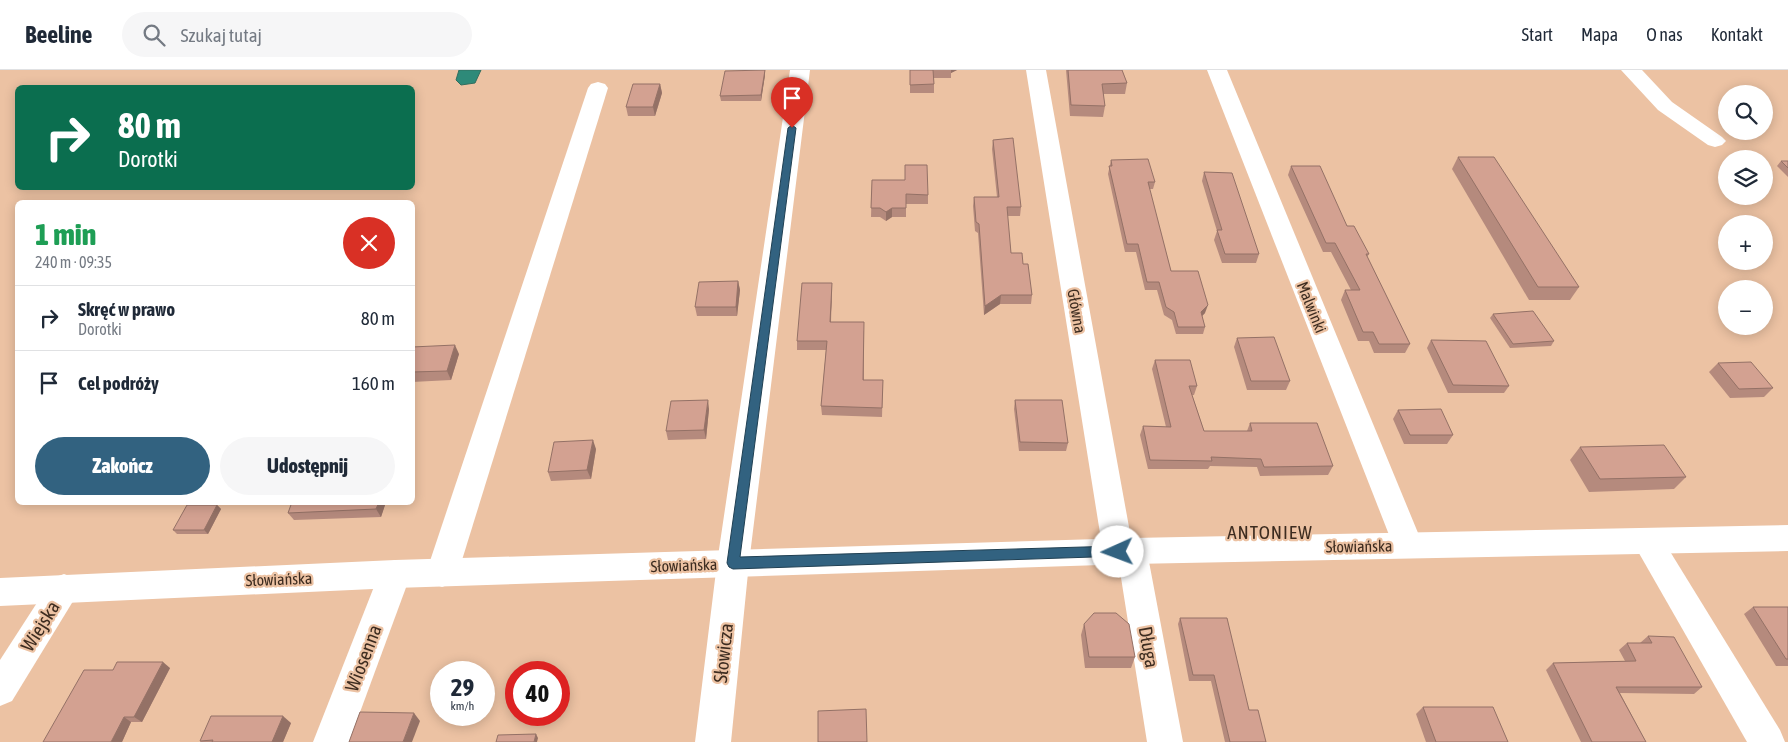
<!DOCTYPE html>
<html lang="pl">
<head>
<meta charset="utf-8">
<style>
	:root { --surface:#fff; --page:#f6f6f7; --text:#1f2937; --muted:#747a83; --line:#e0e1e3; --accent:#326280 }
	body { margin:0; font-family:"Asap Condensed",sans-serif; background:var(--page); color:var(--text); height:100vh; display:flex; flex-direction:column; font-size:19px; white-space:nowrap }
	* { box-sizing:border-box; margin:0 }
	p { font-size:16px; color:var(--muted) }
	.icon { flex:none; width:28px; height:28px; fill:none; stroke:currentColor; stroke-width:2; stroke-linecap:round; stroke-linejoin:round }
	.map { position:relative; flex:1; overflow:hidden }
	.side { position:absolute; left:15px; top:130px; width:400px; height:305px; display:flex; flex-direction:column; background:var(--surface); border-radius:8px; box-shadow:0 2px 12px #0003 }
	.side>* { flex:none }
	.banner { position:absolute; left:15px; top:15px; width:400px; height:105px; border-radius:8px; box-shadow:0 2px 12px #0003; background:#0b6e4f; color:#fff; overflow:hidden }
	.fabs { position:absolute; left:1718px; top:15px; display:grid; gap:10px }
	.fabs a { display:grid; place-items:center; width:55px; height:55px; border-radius:50%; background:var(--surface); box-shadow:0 2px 12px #0003; font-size:25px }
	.speed { position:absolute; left:430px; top:591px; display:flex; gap:10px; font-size:25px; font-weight:700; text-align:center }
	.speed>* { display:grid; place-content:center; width:65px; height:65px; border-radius:50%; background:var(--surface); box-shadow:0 2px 12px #0003; line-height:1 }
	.speed small { font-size:12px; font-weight:400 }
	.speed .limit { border:8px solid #d22; background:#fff; color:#111 }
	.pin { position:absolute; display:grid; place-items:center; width:42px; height:42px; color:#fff; margin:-51px -21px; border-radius:50% 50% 50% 0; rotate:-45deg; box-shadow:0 0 5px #0007 }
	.pin .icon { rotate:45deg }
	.me { position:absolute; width:55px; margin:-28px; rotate:268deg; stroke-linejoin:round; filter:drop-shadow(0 0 4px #0008) }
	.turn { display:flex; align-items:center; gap:18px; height:105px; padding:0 20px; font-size:22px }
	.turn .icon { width:65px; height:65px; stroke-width:2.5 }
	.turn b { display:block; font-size:35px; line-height:42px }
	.round { display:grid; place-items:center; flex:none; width:52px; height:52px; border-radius:26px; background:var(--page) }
	.head { display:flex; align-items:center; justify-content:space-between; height:85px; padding:0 20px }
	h1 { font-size:30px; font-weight:800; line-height:38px; color:#1e9e55 }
	.primary-button { display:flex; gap:10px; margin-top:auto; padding:10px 20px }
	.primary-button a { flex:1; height:58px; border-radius:30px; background:var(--accent); color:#fff; font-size:20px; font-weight:800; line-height:58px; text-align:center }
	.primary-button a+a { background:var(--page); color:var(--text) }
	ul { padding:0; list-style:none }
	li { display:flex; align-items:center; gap:15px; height:65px; padding:0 20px; border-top:1px solid var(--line) }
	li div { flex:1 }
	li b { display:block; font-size:19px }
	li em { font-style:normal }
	header { display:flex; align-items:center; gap:30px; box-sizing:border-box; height:70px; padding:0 25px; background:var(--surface); border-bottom:1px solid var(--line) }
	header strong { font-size:24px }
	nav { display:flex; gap:28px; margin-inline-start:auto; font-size:18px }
	.search { width:350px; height:45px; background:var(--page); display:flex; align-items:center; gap:12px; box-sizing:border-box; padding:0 18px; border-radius:28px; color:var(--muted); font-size:19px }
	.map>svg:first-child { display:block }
</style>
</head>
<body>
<header>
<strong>Beeline</strong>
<div class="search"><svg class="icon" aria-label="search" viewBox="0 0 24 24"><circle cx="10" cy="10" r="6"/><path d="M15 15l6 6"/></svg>Szukaj tutaj</div>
<nav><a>Start</a><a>Mapa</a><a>O nas</a><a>Kontakt</a></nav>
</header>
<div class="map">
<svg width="1788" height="672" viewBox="0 0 1788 672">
	<rect width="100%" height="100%" fill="#ecc2a3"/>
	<!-- water -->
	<path fill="#2e8a79" stroke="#326e5e" d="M 459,0 L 481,0 L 475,13 L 461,15 L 456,10 Z"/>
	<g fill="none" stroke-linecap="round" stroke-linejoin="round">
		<!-- street -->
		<g fill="#fff" fill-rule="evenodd">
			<path d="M 790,0 L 810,0 L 749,493 L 731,672 L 695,672 L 717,493 Z"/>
			<path d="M 1026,0 L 1046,0 L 1131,468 L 1143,472 L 1147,481 L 1183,672 L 1147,672 L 1119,495 L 1107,491 L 1103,482 Z"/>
			<path d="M 1207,0 L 1227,0 L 1423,475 L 1419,484 L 1408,488 L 1397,484 L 1393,475 Z"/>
			<path d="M 1621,0 L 1642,0 L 1672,32 L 1722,67 L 1726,71 L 1722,75 L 1715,77 L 1708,75 L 1658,40 Z"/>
			<path d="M 598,12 L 605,14 L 608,18 L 458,503 L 453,513 L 442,517 L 431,513 L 426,503 L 588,18 L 591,14 Z"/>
			<path d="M 1647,458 L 1658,462 L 1780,660 L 1785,672 L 1747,672 L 1632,471 L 1636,462 Z"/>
			<path d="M 395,490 L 406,494 L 411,504 L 349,672 L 313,672 L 379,504 L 384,494 Z"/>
			<path d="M 64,504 L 75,508 L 80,518 L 75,528 L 12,631 L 0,636 L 0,590 L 53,508 Z"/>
		</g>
		<!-- secondary -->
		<path fill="#fff" fill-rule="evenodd" d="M 1788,455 L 1788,481 L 1132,494 L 395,518 L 0,536 L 0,508 L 395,490 L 1132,468 Z"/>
	</g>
	<!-- wall -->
	<g fill="#b58a7d">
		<path d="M 765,0 L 765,5 L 761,31 L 721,31 L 720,26 Z"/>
		<path d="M 910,0 L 957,0 L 951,3 L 951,8 L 934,8 L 934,23 L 910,23 Z"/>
		<path d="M 1066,0 L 1122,0 L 1127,13 L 1125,24 L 1103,24 L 1105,36 L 1103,47 L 1070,46 Z"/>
		<path d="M 660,14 L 662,23 L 655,46 L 628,46 L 626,37 Z"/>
		<path d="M 993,70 L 1021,137 L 1020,146 L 1007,146 L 1011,183 L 1023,194 L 1032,225 L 1031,234 L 1000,234 L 984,245 L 978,163 L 975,161 L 973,136 L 974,127 L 997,127 L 992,79 Z"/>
		<path d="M 1458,87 L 1579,217 L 1570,230 L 1529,230 L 1452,99 Z"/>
		<path d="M 1111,90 L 1155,112 L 1153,119 L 1149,119 L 1171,201 L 1205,243 L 1202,246 L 1205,257 L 1203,264 L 1176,264 L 1172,250 L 1164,245 L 1157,220 L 1145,220 L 1136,182 L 1125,182 L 1108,104 Z"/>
		<path d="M 1781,91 L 1788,91 L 1788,107 L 1777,96 Z"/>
		<path d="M 1291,96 L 1347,156 L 1369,184 L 1367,187 L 1410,274 L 1405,283 L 1374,283 L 1369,271 L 1358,271 L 1341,230 L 1345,220 L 1351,220 L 1331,182 L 1323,182 L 1288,105 Z"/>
		<path d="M 1204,102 L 1259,184 L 1256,193 L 1222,193 L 1214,170 L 1217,161 L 1202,111 Z"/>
		<path d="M 872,110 L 928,125 L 928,134 L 906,134 L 906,147 L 892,147 L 886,151 L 880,147 L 871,147 Z"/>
		<path d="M 738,211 L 740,220 L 737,246 L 697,246 L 695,237 Z"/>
		<path d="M 832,213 L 832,222 L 831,252 L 864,261 L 864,310 L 883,310 L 882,347 L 822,345 L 821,336 L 826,280 L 797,280 L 797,271 Z"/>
		<path d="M 1493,244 L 1554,271 L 1551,276 L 1510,278 L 1490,248 Z"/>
		<path d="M 1237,268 L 1290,311 L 1286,320 L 1247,320 L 1234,277 Z"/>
		<path d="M 1431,270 L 1509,316 L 1504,323 L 1448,323 L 1427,278 Z"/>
		<path d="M 412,277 L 459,284 L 451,310 L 412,312 Z"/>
		<path d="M 1155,290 L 1197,316 L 1194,325 L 1192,325 L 1204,361 L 1247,361 L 1250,353 L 1333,396 L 1328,405 L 1260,406 L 1257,397 L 1210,396 L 1208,399 L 1148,399 L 1140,365 L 1143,356 L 1166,357 L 1152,299 Z"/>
		<path d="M 1718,293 L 1773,318 L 1764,327 L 1730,328 L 1709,302 Z"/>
		<path d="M 1015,330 L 1068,373 L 1066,381 L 1019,381 L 1014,339 Z"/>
		<path d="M 709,339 L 706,369 L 668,370 L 666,361 Z"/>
		<path d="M 1398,340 L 1453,365 L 1447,374 L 1404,374 L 1393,349 Z"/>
		<path d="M 1580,377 L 1686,407 L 1674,419 L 1589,422 L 1570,390 Z"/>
		<path d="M 596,379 L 591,409 L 551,411 L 548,402 Z"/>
		<path d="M 386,432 L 381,447 L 294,450 L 288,443 Z"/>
		<path d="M 217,435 L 221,439 L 208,464 L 177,464 L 173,460 Z"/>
		<path d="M 1753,537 L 1788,537 L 1788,596 L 1776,596 L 1744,544 Z"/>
		<path d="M 1180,548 L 1249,640 L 1266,672 L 1225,672 L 1211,611 L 1189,611 L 1178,554 Z"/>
		<path d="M 1084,554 L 1135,587 L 1131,598 L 1085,598 L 1081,565 Z"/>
		<path d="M 1648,566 L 1702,617 L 1694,624 L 1620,623 L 1646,672 L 1581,672 L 1546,600 L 1553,593 L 1625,591 L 1619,580 L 1627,573 L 1640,573 Z"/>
		<path d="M 170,598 L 142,652 L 131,652 L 122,672 L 113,600 Z"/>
		<path d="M 1423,637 L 1508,672 L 1426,672 L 1416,644 Z"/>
		<path d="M 291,653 L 283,672 L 201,672 L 200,671 Z"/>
	</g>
	<!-- shaded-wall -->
	<g fill="#947166">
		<path d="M 765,0 L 765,5 L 761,31 L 761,25 Z"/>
		<path d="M 951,0 L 957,0 L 951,3 Z"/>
		<path d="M 660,14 L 662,23 L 655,46 L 653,37 Z"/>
		<path d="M 892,138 L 892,147 L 886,151 L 886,142 Z"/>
		<path d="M 738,211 L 740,220 L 737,246 L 736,237 Z"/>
		<path d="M 832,213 L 832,222 L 830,261 L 830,252 Z"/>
		<path d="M 1001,225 L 1000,234 L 984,245 L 985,236 Z"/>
		<path d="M 1208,235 L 1205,243 L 1198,250 L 1201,242 Z"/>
		<path d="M 455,275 L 459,284 L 451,310 L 447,301 Z"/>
		<path d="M 708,330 L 709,339 L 706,369 L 704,360 Z"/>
		<path d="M 593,370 L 596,379 L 591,409 L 587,400 Z"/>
		<path d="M 379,432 L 386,432 L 381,447 L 376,439 Z"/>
		<path d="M 217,435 L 221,439 L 208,464 L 204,460 Z"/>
		<path d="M 163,592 L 170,598 L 142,652 L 134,647 Z"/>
		<path d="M 414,643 L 420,651 L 412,672 L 403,672 Z"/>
		<path d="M 283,646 L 291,653 L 283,672 L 272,672 Z"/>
		<path d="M 124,647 L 131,652 L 122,672 L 111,672 Z"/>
		<path d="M 536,664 L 538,668 L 537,672 L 534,672 Z"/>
	</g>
	<!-- building -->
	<g fill="#d3a191" stroke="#947166">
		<path d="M 765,0 L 761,25 L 720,26 L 725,1 Z"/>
		<path d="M 910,0 L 933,0 L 934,14 L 910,15 Z"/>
		<path d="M 1068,0 L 1122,0 L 1127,13 L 1102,14 L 1105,36 L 1071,35 Z"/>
		<path d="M 633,14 L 660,14 L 653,37 L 626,37 Z"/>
		<path d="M 1013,68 L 1021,137 L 1007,137 L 1011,183 L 1022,183 L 1023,194 L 1028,194 L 1032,225 L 1001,225 L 985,236 L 979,154 L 976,152 L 974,127 L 999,127 L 993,70 Z"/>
		<path d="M 1458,87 L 1494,87 L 1579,217 L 1538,217 Z"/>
		<path d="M 1148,89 L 1155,112 L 1148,112 L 1171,201 L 1198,201 L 1208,235 L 1201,242 L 1205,257 L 1178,257 L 1174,242 L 1166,237 L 1159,212 L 1147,212 L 1138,174 L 1127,174 L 1109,96 L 1112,96 L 1111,90 Z"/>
		<path d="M 1781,91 L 1788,91 L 1788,98 Z"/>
		<path d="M 905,95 L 927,95 L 928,125 L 906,124 L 906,138 L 892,138 L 886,142 L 880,138 L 871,138 L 872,110 L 905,110 Z"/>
		<path d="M 1291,96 L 1320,96 L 1347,156 L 1354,156 L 1369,184 L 1366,184 L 1410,274 L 1379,274 L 1373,262 L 1363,262 L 1345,220 L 1360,220 L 1335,173 L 1326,173 Z"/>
		<path d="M 1204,102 L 1232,103 L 1259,184 L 1225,184 L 1217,160 L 1222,160 Z"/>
		<path d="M 738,211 L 736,237 L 695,237 L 699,212 Z"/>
		<path d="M 802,213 L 832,213 L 830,252 L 864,252 L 863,310 L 883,310 L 882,338 L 821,336 L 827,271 L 797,271 Z"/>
		<path d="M 1533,241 L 1554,271 L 1513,274 L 1493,244 Z"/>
		<path d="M 1274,267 L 1290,311 L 1251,311 L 1237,268 Z"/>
		<path d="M 1431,270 L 1486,271 L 1509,316 L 1453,315 Z"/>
		<path d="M 455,275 L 447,301 L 412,302 L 412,277 Z"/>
		<path d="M 1155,290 L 1190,290 L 1197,316 L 1189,316 L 1204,361 L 1252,361 L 1250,353 L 1317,353 L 1333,396 L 1264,397 L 1261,389 L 1211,387 L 1212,391 L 1150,390 L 1143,356 L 1171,357 Z"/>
		<path d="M 1751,292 L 1773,318 L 1739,319 L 1718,293 Z"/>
		<path d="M 708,330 L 704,360 L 666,361 L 671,331 Z"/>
		<path d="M 1015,330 L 1062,330 L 1068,373 L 1020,372 Z"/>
		<path d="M 1441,339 L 1453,365 L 1410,365 L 1398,340 Z"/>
		<path d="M 593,370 L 587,400 L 548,402 L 554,372 Z"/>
		<path d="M 1664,375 L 1686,407 L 1600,409 L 1580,377 Z"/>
		<path d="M 292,432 L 379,432 L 376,439 L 288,443 Z"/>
		<path d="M 187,435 L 217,435 L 204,460 L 173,460 Z"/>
		<path d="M 1753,537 L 1788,537 L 1788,589 L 1786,589 Z"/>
		<path d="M 1094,543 L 1116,543 L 1129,554 L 1135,587 L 1089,587 L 1084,554 Z"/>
		<path d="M 1180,548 L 1227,548 L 1249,640 L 1258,640 L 1266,672 L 1230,672 L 1214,605 L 1193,605 Z"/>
		<path d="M 1648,566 L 1674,567 L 1702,617 L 1616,617 L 1646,672 L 1592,672 L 1553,593 L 1636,591 L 1627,573 L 1652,573 Z"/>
		<path d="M 117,592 L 163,592 L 134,647 L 124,647 L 111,672 L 43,672 L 84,600 L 113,600 Z"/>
		<path d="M 1423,637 L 1493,637 L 1508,672 L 1436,672 Z"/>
		<path d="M 866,639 L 867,672 L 818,672 L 818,641 Z"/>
		<path d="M 360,642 L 414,643 L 403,672 L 349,672 Z"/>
		<path d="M 211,646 L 283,646 L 272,672 L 212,672 L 213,670 L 200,671 Z"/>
		<path d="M 536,664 L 534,672 L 496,672 L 498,665 Z"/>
	</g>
	<!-- route -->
	<path fill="#326280" stroke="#204053" d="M 792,55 L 796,58 L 740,487 L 1118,476 L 1123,478 L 1125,482 L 1123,486 L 733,499 L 729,497 L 727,493 L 788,58 Z"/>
	<g text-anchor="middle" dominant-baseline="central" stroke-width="4.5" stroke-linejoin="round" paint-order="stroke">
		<!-- street labels -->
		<g font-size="16" fill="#3d2c20" stroke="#ecc2a3">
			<text transform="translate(1312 237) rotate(68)">Malwinki</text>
			<text transform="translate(1077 241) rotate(80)">Główna</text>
			<text transform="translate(1359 476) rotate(-1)">Słowiańska</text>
			<text transform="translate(684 495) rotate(-2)">Słowiańska</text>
			<text transform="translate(279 509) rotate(-2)">Słowiańska</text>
		</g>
		<!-- quarter labels -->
		<g font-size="19" letter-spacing="1" fill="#3d2c20" stroke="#ecc2a3">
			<text x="1270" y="462">ANTONIEW</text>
		</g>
		<!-- near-street labels -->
		<g font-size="19" fill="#3d2c20" stroke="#ecc2a3">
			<text transform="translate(40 556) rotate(-58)">Wiejska</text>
			<text transform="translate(1149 577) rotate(80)">Długa</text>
			<text transform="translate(723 583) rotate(-84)">Słowicza</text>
			<text transform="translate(363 588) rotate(-69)">Wiosenna</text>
		</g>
	</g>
</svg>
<div class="fabs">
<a><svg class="icon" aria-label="search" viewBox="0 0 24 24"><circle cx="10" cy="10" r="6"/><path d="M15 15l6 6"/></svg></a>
<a><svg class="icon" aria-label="layers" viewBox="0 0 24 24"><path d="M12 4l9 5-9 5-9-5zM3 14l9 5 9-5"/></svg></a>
<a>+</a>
<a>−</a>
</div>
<div class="speed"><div>29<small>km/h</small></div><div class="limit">40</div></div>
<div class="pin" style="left:792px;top:58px;background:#d93025"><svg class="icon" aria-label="arrive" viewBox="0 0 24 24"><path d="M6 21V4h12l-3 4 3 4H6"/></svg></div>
<svg class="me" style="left:1118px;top:482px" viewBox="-20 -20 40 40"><circle r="19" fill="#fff"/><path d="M0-13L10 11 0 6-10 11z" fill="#326280"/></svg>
<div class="banner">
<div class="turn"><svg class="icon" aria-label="right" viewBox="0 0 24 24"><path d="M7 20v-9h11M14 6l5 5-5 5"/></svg><div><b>80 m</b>Dorotki</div></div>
</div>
<section class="side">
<div class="head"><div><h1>1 min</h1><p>240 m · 09:35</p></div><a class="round" style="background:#d93025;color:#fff"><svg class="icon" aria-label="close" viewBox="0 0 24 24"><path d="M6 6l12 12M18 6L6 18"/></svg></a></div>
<ul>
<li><svg class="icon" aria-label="right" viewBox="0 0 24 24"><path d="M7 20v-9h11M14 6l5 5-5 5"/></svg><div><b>Skręć w prawo</b><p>Dorotki</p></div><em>80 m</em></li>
<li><svg class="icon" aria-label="arrive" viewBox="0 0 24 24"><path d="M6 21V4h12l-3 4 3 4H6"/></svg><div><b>Cel podróży</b></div><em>160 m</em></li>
</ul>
<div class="primary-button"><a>Zakończ</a><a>Udostępnij</a></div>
</section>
</div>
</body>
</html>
